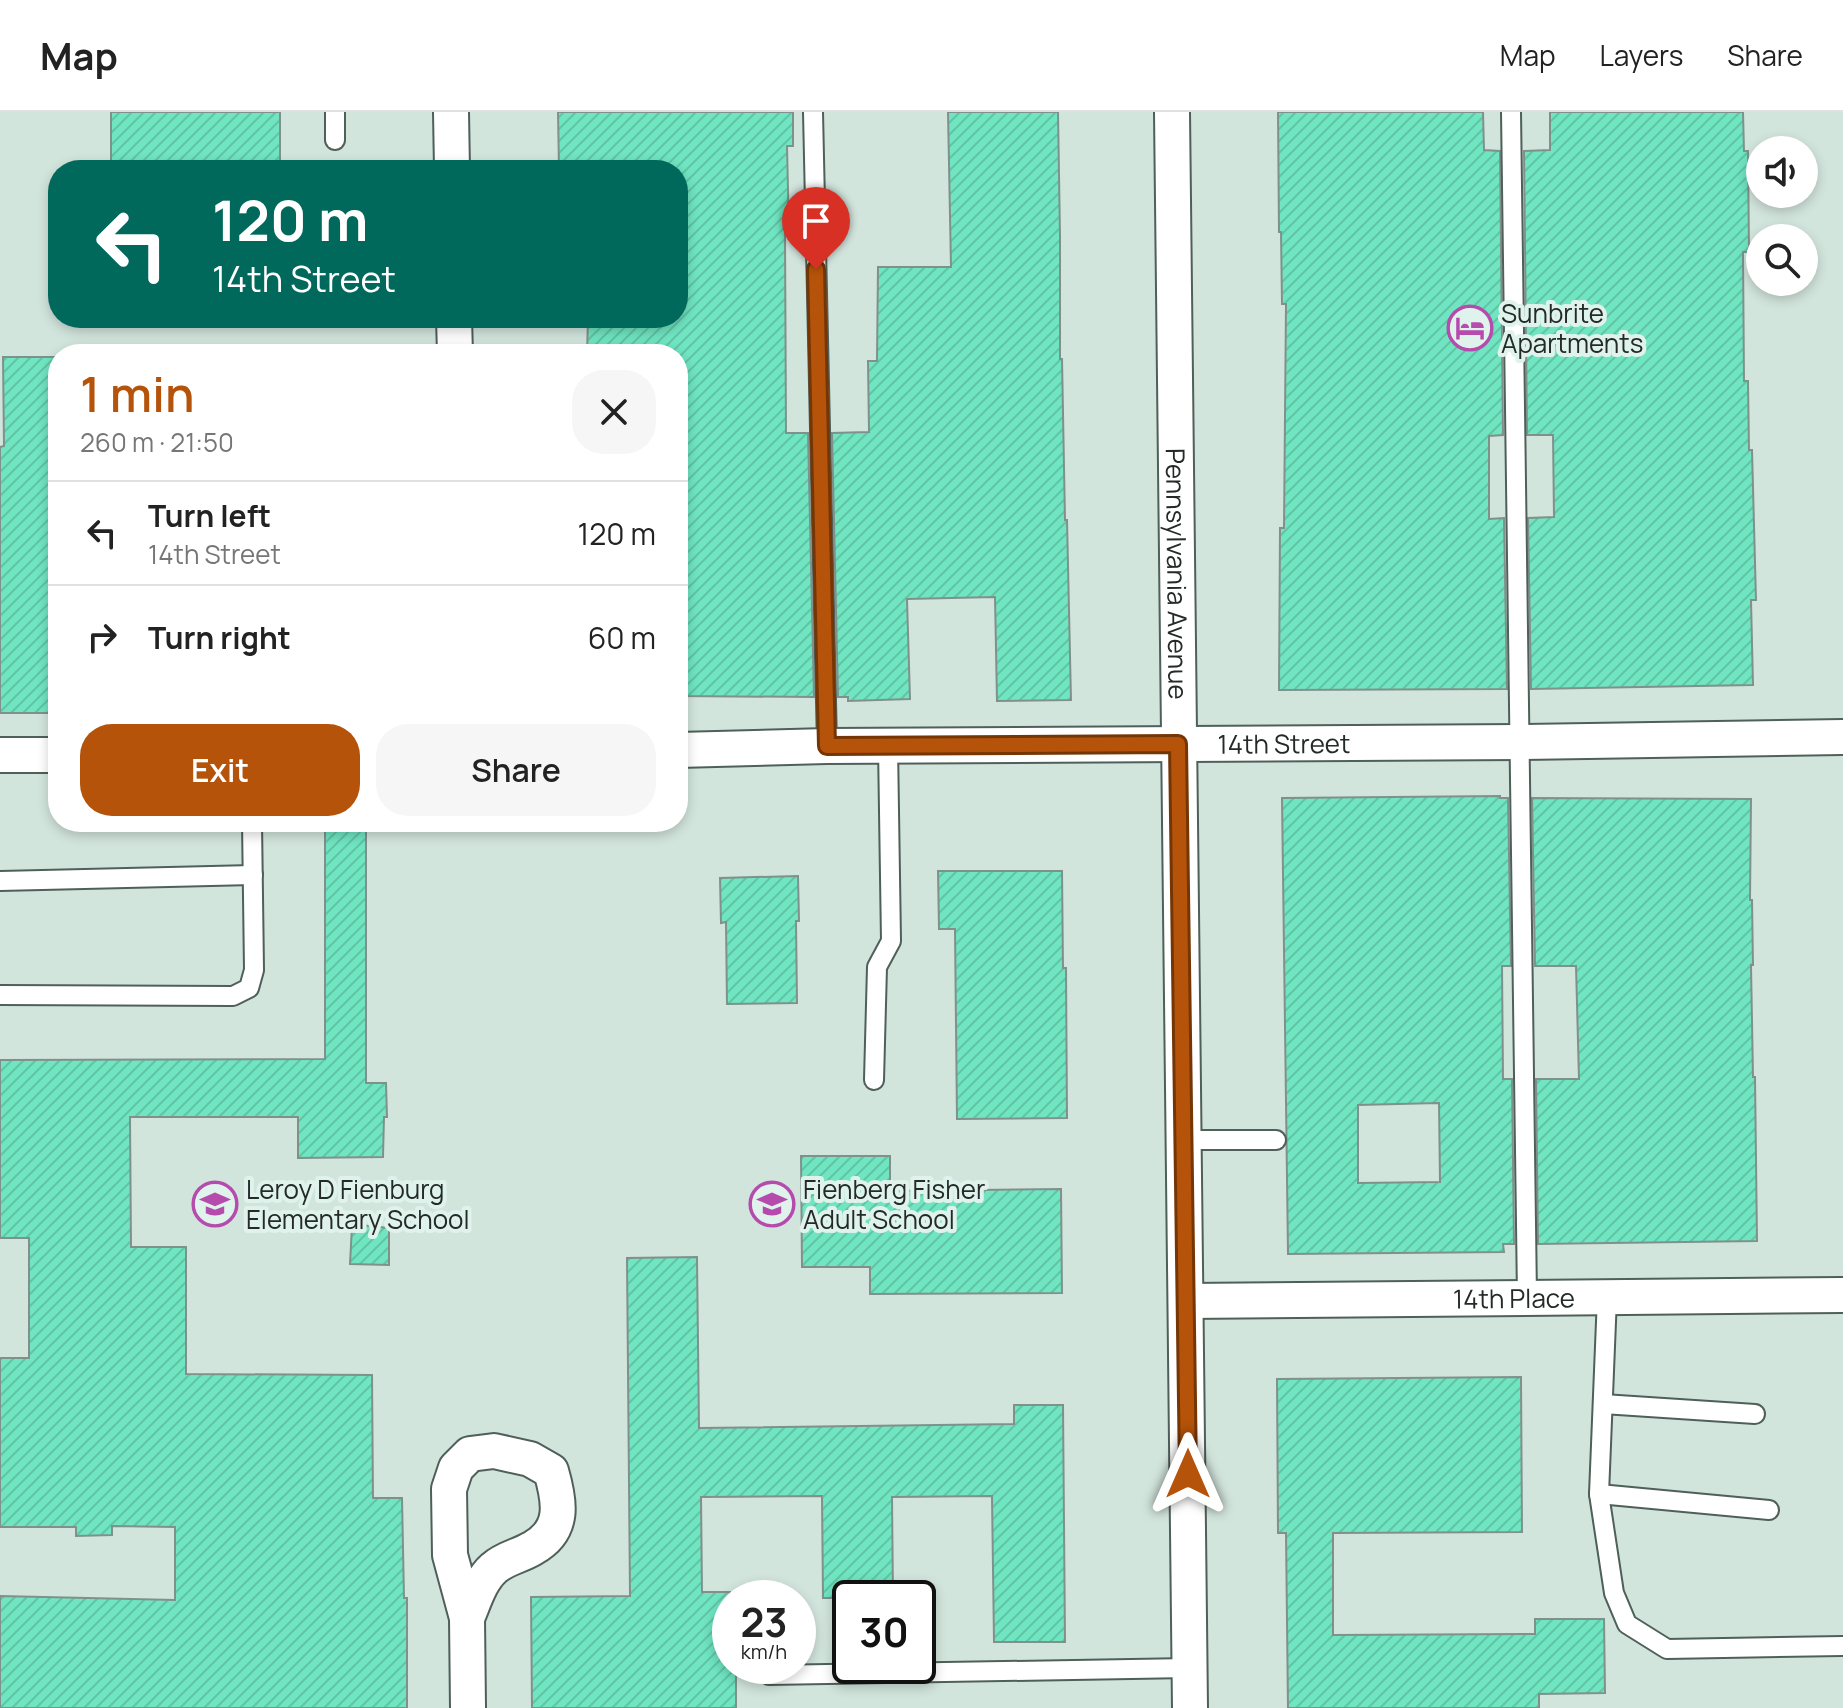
<!DOCTYPE html>
<html lang="en">
<head>
<meta charset="utf-8">
<style>
	:root { --surface:#fff; --page:#f6f6f6; --text:#222; --muted:#767676; --line:#e0e0e0; --accent:#b45309 }
	body { margin:0; font-family:Manrope,sans-serif; background:var(--page); color:var(--text); height:100vh; display:flex; flex-direction:column; font-size:30px; white-space:nowrap }
	* { box-sizing:border-box; margin:0 }
	p { font-size:26px; color:var(--muted) }
	.icon { flex:none; width:44px; height:44px; fill:none; stroke:currentColor; stroke-width:2; stroke-linecap:round; stroke-linejoin:round }
	.map { position:relative; flex:1; overflow:hidden }
	.panel { position:absolute; left:48px; top:232px; width:640px; height:488px; display:flex; flex-direction:column; background:var(--surface); border-radius:32px; box-shadow:0 4px 12px #0003 }
	.panel>* { flex:none }
	.top-card { position:absolute; left:48px; top:48px; width:640px; height:168px; border-radius:32px; box-shadow:0 4px 12px #0003; background:#00695c; color:#fff; overflow:hidden }
	.buttons { position:absolute; left:1746px; top:24px; display:grid; gap:16px }
	.buttons a { display:grid; place-items:center; width:72px; height:72px; border-radius:50%; background:var(--surface); box-shadow:0 4px 12px #0003; font-size:40px }
	.speed { position:absolute; left:712px; top:1468px; display:flex; gap:16px; font-size:40px; font-weight:700; text-align:center }
	.speed>* { display:grid; place-content:center; width:104px; height:104px; border-radius:50%; background:var(--surface); box-shadow:0 4px 12px #0003; line-height:1 }
	.speed small { font-size:20px; font-weight:400 }
	.speed .limit { border:4px solid #111; border-radius:12px; background:#fff; color:#111 }
	.pin { position:absolute; display:grid; place-items:center; width:68px; height:68px; color:#fff; margin:-82px -34px; border-radius:50% 50% 50% 0; rotate:-45deg; box-shadow:0 0 8px #0007 }
	.pin .icon { rotate:45deg }
	.me { position:absolute; width:88px; margin:-44px; rotate:0deg; stroke-linejoin:round; filter:drop-shadow(0 0 6px #0008) }
	.turn { display:flex; align-items:center; gap:28px; height:168px; padding:0 32px; font-size:36px }
	.turn .icon { width:104px; height:104px; stroke-width:2.5 }
	.turn b { display:block; font-size:56px; line-height:68px }
	.round { display:grid; place-items:center; flex:none; width:84px; height:84px; border-radius:32px; background:var(--page) }
	.overview { display:flex; align-items:center; justify-content:space-between; height:136px; padding:0 32px }
	h1 { font-size:48px; font-weight:600; line-height:60px; color:var(--accent) }
	.button { display:flex; gap:16px; margin-top:auto; padding:16px 32px }
	.button a { flex:1; height:92px; border-radius:32px; background:var(--accent); color:#fff; font-size:32px; font-weight:600; line-height:92px; text-align:center }
	.button a+a { background:var(--page); color:var(--text) }
	ul { padding:0; list-style:none }
	li { display:flex; align-items:center; gap:24px; height:104px; padding:0 32px; border-top:2px solid var(--line) }
	li div { flex:1 }
	li b { display:block; font-size:30px }
	li em { font-style:normal }
	header { display:flex; align-items:center; gap:48px; box-sizing:border-box; height:112px; padding:0 40px; background:var(--surface); border-bottom:2px solid var(--line) }
	header strong { font-size:38px }
	nav { display:flex; gap:44px; margin-inline-start:auto; font-size:28px }
	.map>svg:first-child { display:block }
</style>
</head>
<body>
<header>
<strong>Map</strong>
<nav><a>Map</a><a>Layers</a><a>Share</a></nav>
</header>
<div class="map">
<svg width="1843" height="1596" viewBox="0 0 1843 1596">
	<defs>
		<pattern id="building-hatch" width="6" height="6" patternUnits="userSpaceOnUse" patternTransform="scale(2)"><rect width="6" height="6" fill="#6fe5c1"/><path d="M-1 1l2-2M0 6l6-6M5 7l2-2" fill="none" stroke="#60c5a6"/></pattern>
	</defs>
	<rect width="100%" height="100%" fill="#d2e5dd"/>
	<!-- building -->
	<g fill="url(#building-hatch)" stroke="#80918b" stroke-width="2" fill-rule="evenodd">
		<rect x="111" y="0" width="169" height="58"/>
		<path d="M 558,0 L 793,0 L 793,34 L 787,34 L 789,121 L 785,121 L 786,321 L 808,321 L 814,585 L 678,584 L 678,242 L 587,242 L 588,206 L 678,206 L 678,58 L 559,58 Z"/>
		<path d="M 948,0 L 1058,0 L 1060,124 L 1060,247 L 1062,247 L 1065,408 L 1067,408 L 1071,588 L 997,589 L 995,485 L 907,487 L 910,587 L 848,589 L 848,585 L 838,585 L 832,321 L 869,320 L 868,249 L 877,249 L 878,155 L 951,155 Z"/>
		<path d="M 1278,0 L 1483,0 L 1484,38 L 1500,39 L 1503,323 L 1489,324 L 1489,407 L 1504,406 L 1507,577 L 1279,578 L 1280,416 L 1284,416 L 1286,192 L 1282,192 L 1281,120 L 1279,120 Z"/>
		<path d="M 1550,0 L 1743,0 L 1744,39 L 1748,39 L 1749,140 L 1743,140 L 1744,269 L 1748,269 L 1749,338 L 1752,338 L 1756,488 L 1751,488 L 1753,573 L 1531,577 L 1528,406 L 1554,405 L 1553,323 L 1527,323 L 1524,39 L 1550,38 Z"/>
		<path d="M 3,245 L 58,245 L 58,601 L 0,601 L 0,335 L 4,334 Z"/>
		<path d="M 1500,684 L 1500,686 L 1508,686 L 1511,854 L 1502,854 L 1503,967 L 1512,967 L 1514,1132 L 1503,1132 L 1504,1140 L 1288,1142 L 1282,686 ZM 1439,991 L 1440,1070 L 1358,1071 L 1358,993 Z"/>
		<path d="M 1532,686 L 1751,687 L 1750,788 L 1752,788 L 1753,853 L 1751,853 L 1753,965 L 1755,965 L 1757,1129 L 1538,1132 L 1536,967 L 1579,967 L 1576,854 L 1535,854 Z"/>
		<path d="M 325,711 L 366,711 L 366,971 L 386,971 L 387,1005 L 384,1005 L 383,1045 L 298,1046 L 298,1005 L 130,1005 L 131,1135 L 186,1135 L 186,1262 L 372,1263 L 373,1386 L 402,1386 L 404,1486 L 407,1486 L 407,1596 L 0,1596 L 0,1484 L 175,1488 L 175,1415 L 112,1414 L 112,1423 L 76,1424 L 76,1415 L 0,1415 L 0,1246 L 29,1246 L 29,1126 L 0,1126 L 0,948 L 325,947 Z"/>
		<path d="M 938,759 L 1062,759 L 1063,856 L 1066,856 L 1067,1006 L 957,1007 L 955,817 L 939,817 Z"/>
		<path d="M 798,764 L 799,809 L 796,809 L 797,891 L 727,892 L 726,810 L 721,811 L 720,766 Z"/>
		<path d="M 801,1044 L 890,1044 L 890,1079 L 1061,1077 L 1062,1181 L 870,1182 L 870,1155 L 802,1155 Z"/>
		<path d="M 359,1113 L 389,1116 L 389,1153 L 350,1152 L 352,1114 L 359,1115 Z"/>
		<path d="M 697,1145 L 699,1316 L 1014,1312 L 1014,1293 L 1063,1293 L 1065,1530 L 994,1530 L 992,1384 L 892,1385 L 893,1486 L 823,1486 L 822,1384 L 701,1385 L 702,1480 L 730,1480 L 730,1554 L 736,1554 L 736,1596 L 532,1596 L 531,1485 L 630,1484 L 627,1146 Z"/>
		<path d="M 1521,1265 L 1522,1420 L 1333,1421 L 1333,1523 L 1535,1522 L 1535,1507 L 1604,1507 L 1605,1581 L 1539,1582 L 1539,1596 L 1288,1596 L 1286,1421 L 1278,1421 L 1277,1267 Z"/>
	</g>
	<g fill="none" stroke-linecap="round" stroke-linejoin="round">
		<!-- lane casing -->
		<g stroke="#4f5f59" stroke-width="22">
			<g id="lane">
				<path d="M 335,0 L 335,28"/>
				<path d="M 813,0 L 827,634"/>
				<path d="M 1511,0 L 1527,1186"/>
				<path d="M 0,769 L 253,763"/>
				<path d="M 0,883 L 233,884 L 249,876 L 254,858 L 252,710"/>
				<path d="M 874,968 L 877,855 L 891,829 L 888,634"/>
				<path d="M 1184,1028 L 1276,1028"/>
				<path d="M 1607,1185 L 1599,1382 L 1614,1481 L 1627,1512 L 1667,1537 L 1843,1534"/>
				<path d="M 1603,1292 L 1755,1302"/>
				<path d="M 1599,1382 L 1769,1398"/>
				<path d="M 769,1563 L 1189,1556"/>
			</g>
		</g>
		<!-- street casing -->
		<g stroke="#4f5f59" stroke-width="38">
			<g id="street">
				<path d="M 451,0 L 452,58"/>
				<path id="s1" d="M 1172,0 L 1190,1596"/>
				<path d="M 454,206 L 455,242"/>
				<path id="s2" d="M 678,638 L 827,634 L 1521,630 L 1843,625"/>
				<path d="M 0,643 L 58,643"/>
				<path id="s3" d="M 1186,1189 L 1843,1183"/>
				<path d="M 467,1506 C 474,1490 480,1468 494,1456 C 505,1446 520,1444 533,1436 C 565,1418 560,1390 551,1359 L 530,1347 L 494,1339 L 470,1342 L 456,1356 L 449,1377 L 450,1443 L 467,1506 L 468,1596"/>
			</g>
		</g>
		<!-- lane -->
		<use href="#lane" stroke="#fff" stroke-width="18"/>
		<!-- street -->
		<use href="#street" stroke="#fff" stroke-width="34"/>
	</g>
	<g fill="none" stroke-linecap="round" stroke-linejoin="round">
		<!-- route casing -->
		<g stroke="#753606" stroke-width="20">
			<path id="route" d="M 816,157 L 827,634 L 1178,632 L 1188,1362"/>
		</g>
		<!-- route -->
		<use href="#route" stroke="#b45309" stroke-width="14"/>
	</g>
	<!-- icons -->
	<defs>
		<g id="hotel-ring" transform="scale(2.3)"><circle r="9.5" fill="#dff2eb" stroke="#b54bad" stroke-width="1.5"/><path d="M-6-4.5h1.5V1H6V5H4.5V3h-9V5H-6ZM-4 0a1.8 1.8 0 1 1 3.6 0ZM.5 0V-2.5h3Q6-2.5 6 0Z" fill="#b54bad"/></g>
		<g id="school-ring" transform="scale(2.3)"><circle r="9.5" fill="#dff2eb" stroke="#b54bad" stroke-width="1.5"/><path d="M0-5L7-2L0 1L-7-2ZM-4 1L0 2.5L4 1V4Q0 6-4 4Z" fill="#b54bad"/></g>
	</defs>
	<g fill-rule="evenodd">
		<use href="#hotel-ring" x="1470" y="216"/>
		<use href="#school-ring" x="215" y="1092"/>
		<use href="#school-ring" x="772" y="1092"/>
	</g>
	<g text-anchor="middle" dominant-baseline="central" stroke-width="8" stroke-linejoin="round" paint-order="stroke">
		<!-- poi labels -->
		<g font-size="26" fill="#232a28" stroke="#dff2eb" text-anchor="start">
			<text x="1501" y="201">Sunbrite<tspan x="1501" dy="30">Apartments</tspan></text>
			<text x="246" y="1077">Leroy D Fienburg<tspan x="246" dy="30">Elementary School</tspan></text>
			<text x="803" y="1077">Fienberg Fisher<tspan x="803" dy="30">Adult School</tspan></text>
		</g>
		<!-- street labels -->
		<g font-size="26" fill="#232a28" stroke="#dff2eb">
			<text stroke="none"><textPath href="#s1" startOffset="462">Pennsylvania Avenue</textPath></text>
			<text stroke="none"><textPath href="#s2" startOffset="606">14th Street</textPath></text>
			<text stroke="none"><textPath href="#s3" startOffset="328">14th Place</textPath></text>
		</g>
	</g>
</svg>
<div class="buttons">
<a><svg class="icon" aria-label="sound" viewBox="0 0 24 24"><path d="M4 9h4l5-4v14l-5-4H4zM17 9q2 3 0 6"/></svg></a>
<a><svg class="icon" aria-label="search" viewBox="0 0 24 24"><circle cx="10" cy="10" r="6"/><path d="M15 15l6 6"/></svg></a>
</div>
<div class="speed"><div>23<small>km/h</small></div><div class="limit">30</div></div>
<div class="pin" style="left:816px;top:157px;background:#d93025"><svg class="icon" aria-label="arrive" viewBox="0 0 24 24"><path d="M6 21V4h12l-3 4 3 4H6"/></svg></div>
<svg class="me" style="left:1188px;top:1362px" viewBox="-20 -20 40 40"><path d="M0-17L14 15 0 8-14 15z" fill="#b45309" stroke="#fff" stroke-width="4"/></svg>
<div class="top-card">
<div class="turn"><svg class="icon" aria-label="left" viewBox="0 0 24 24"><path d="M17 20v-9H6M10 6l-5 5 5 5"/></svg><div><b>120 m</b>14th Street</div></div>
</div>
<section class="panel">
<div class="overview"><div><h1>1 min</h1><p>260 m · 21:50</p></div><a class="round"><svg class="icon" aria-label="close" viewBox="0 0 24 24"><path d="M6 6l12 12M18 6L6 18"/></svg></a></div>
<ul>
<li><svg class="icon" aria-label="left" viewBox="0 0 24 24"><path d="M17 20v-9H6M10 6l-5 5 5 5"/></svg><div><b>Turn left</b><p>14th Street</p></div><em>120 m</em></li>
<li><svg class="icon" aria-label="right" viewBox="0 0 24 24"><path d="M7 20v-9h11M14 6l5 5-5 5"/></svg><div><b>Turn right</b></div><em>60 m</em></li>
</ul>
<div class="button"><a>Exit</a><a>Share</a></div>
</section>
</div>
</body>
</html>
